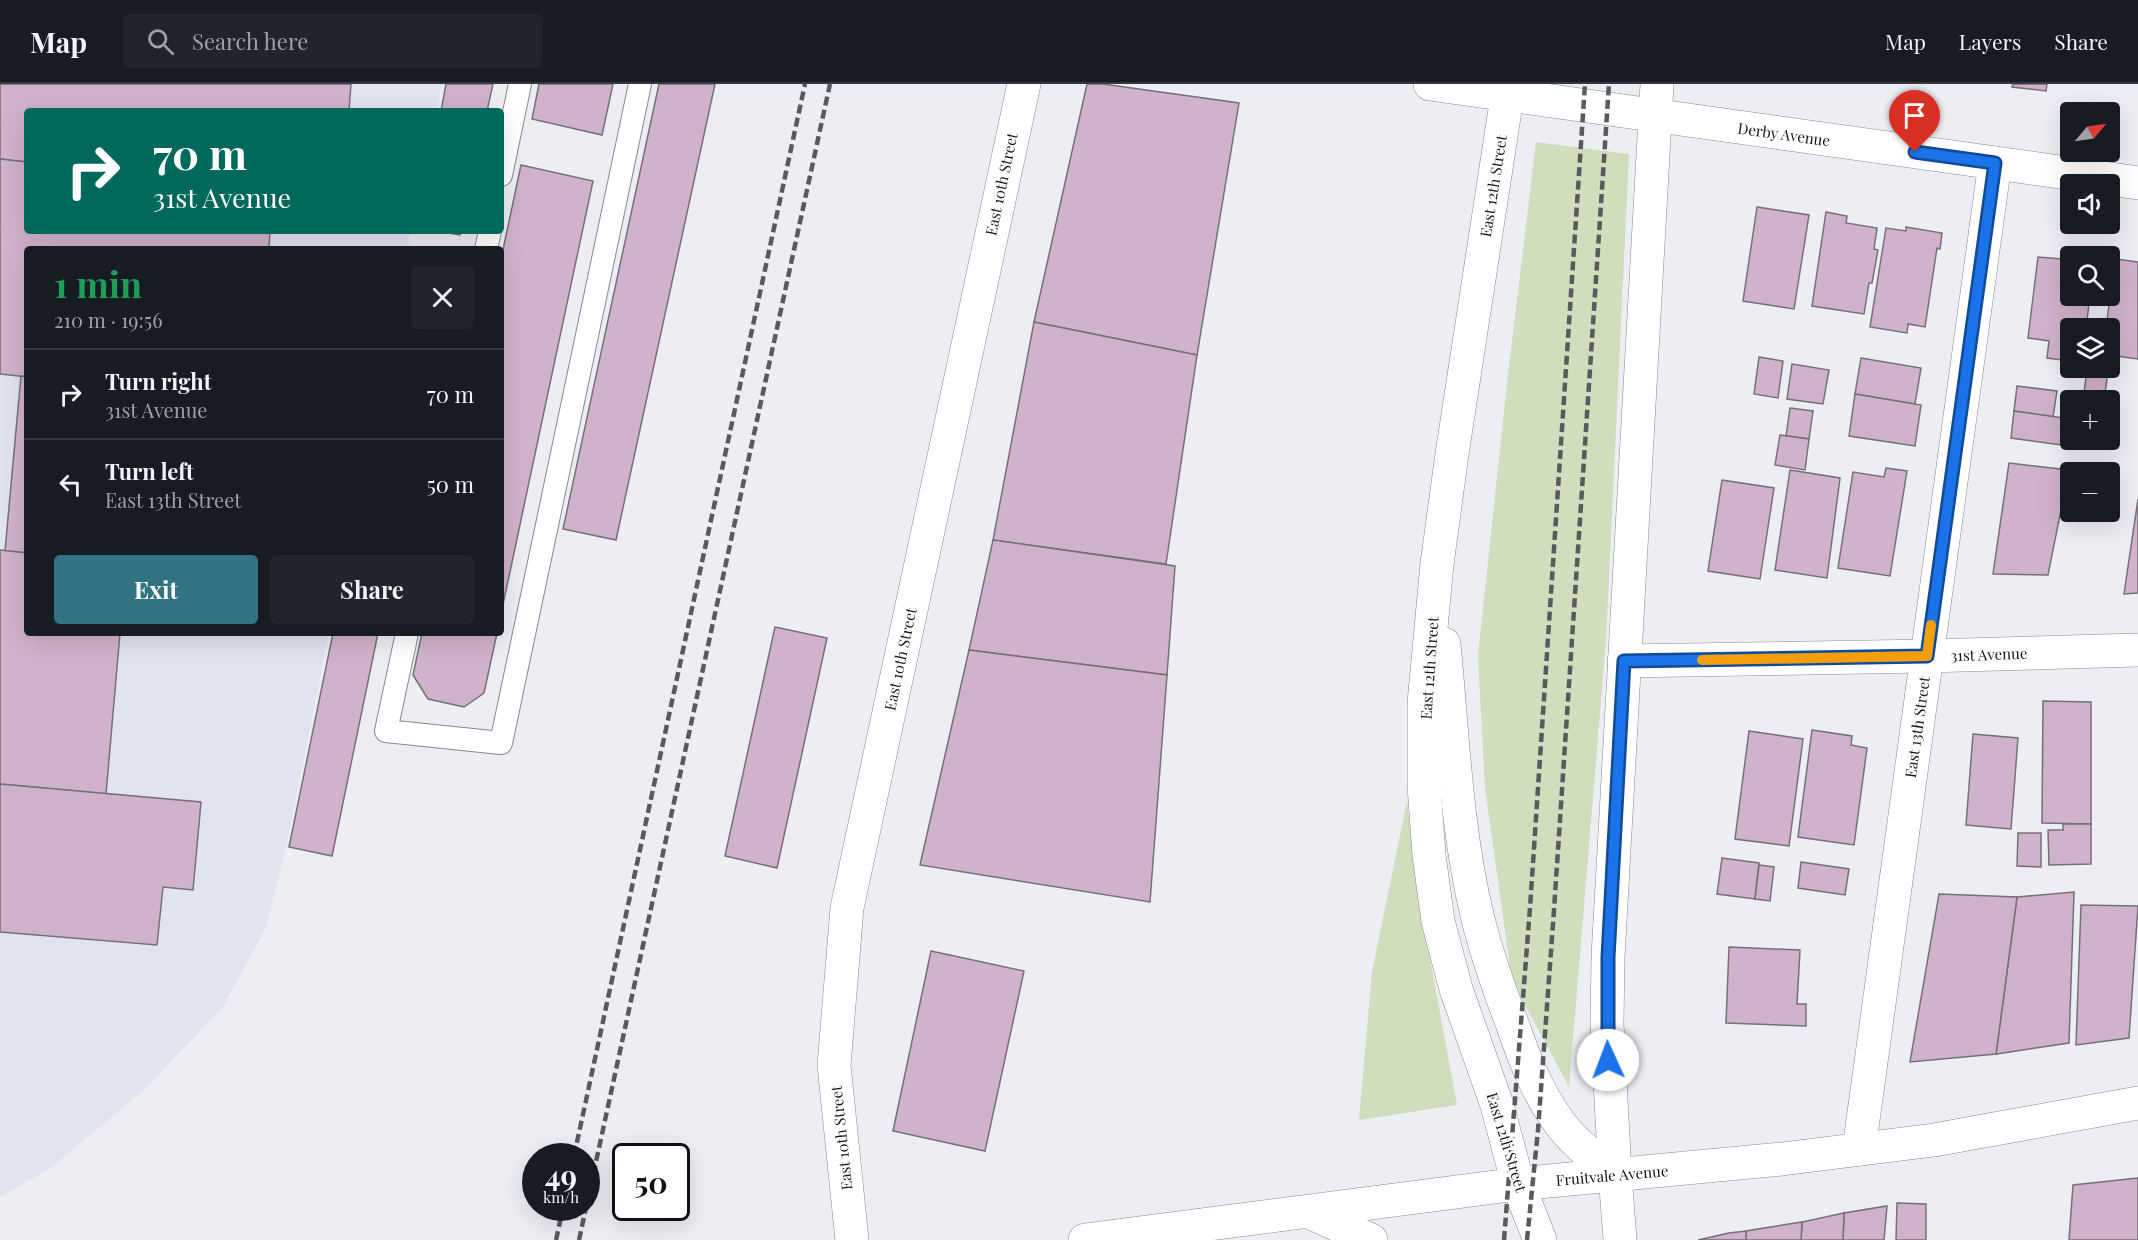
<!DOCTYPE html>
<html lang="en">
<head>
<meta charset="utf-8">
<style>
	:root { --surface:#171b24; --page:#20242c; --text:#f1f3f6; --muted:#9ea1a6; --line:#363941; --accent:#307483 }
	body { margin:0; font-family:"Playfair Display",serif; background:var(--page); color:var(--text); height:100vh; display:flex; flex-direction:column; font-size:22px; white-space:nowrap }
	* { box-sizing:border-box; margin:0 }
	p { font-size:20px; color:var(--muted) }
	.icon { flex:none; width:33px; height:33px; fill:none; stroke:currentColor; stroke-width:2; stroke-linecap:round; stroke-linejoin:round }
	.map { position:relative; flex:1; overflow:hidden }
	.details { position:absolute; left:24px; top:162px; width:480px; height:390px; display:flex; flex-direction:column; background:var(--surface); border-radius:6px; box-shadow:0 6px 24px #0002 }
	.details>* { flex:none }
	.hud { position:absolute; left:24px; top:24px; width:480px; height:126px; border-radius:6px; box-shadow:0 6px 24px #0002; background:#00695c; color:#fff; overflow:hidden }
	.needle { width:39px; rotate:61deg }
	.controls { position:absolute; left:2060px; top:18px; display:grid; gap:12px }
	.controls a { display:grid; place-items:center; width:60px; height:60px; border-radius:6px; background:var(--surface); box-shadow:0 6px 24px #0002; font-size:30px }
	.speed { position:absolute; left:522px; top:1059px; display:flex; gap:12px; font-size:30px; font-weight:700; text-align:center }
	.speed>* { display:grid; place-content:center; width:78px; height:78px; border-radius:50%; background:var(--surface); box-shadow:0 6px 24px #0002; line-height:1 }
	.speed small { font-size:15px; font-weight:400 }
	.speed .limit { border:3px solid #111; border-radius:9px; background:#fff; color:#111 }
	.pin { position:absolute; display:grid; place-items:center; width:51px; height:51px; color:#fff; margin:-62px -26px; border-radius:50% 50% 50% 0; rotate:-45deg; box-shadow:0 0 6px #0007 }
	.pin .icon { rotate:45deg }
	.me { position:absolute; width:66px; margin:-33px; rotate:358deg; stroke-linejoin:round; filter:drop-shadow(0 0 4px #0008) }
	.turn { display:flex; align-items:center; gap:21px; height:126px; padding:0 30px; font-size:27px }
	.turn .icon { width:78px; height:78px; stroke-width:2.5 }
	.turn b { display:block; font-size:42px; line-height:51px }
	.round { display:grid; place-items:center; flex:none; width:63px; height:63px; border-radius:6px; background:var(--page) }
	.overview { display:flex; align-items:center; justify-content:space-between; height:102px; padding:0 30px }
	h1 { font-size:36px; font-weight:700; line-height:45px; color:#1e9e55 }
	.primary-button { display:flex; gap:12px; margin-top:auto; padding:12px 30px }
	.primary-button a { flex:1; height:69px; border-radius:6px; background:var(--accent); color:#fff; font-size:24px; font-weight:700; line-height:69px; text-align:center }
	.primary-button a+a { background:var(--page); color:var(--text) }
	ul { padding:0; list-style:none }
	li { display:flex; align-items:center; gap:18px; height:90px; padding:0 30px; border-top:2px solid var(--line) }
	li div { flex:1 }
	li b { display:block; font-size:22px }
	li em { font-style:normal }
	header { display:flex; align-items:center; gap:36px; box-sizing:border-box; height:84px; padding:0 30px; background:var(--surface); border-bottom:2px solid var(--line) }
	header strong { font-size:28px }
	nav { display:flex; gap:33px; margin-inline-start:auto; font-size:21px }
	.search { width:420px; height:54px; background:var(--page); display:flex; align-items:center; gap:15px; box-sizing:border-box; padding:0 21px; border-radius:6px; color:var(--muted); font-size:22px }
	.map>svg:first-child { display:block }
</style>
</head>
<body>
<header>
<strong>Map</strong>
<div class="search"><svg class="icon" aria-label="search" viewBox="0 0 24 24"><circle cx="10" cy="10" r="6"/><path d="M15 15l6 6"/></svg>Search here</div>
<nav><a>Map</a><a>Layers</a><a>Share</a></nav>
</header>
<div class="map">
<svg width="2138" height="1156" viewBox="0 0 2138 1156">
	<rect width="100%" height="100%" fill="#ededf4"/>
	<!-- built -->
	<path fill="#e2e3f1" d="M 0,0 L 442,0 L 437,27 L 27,27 L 27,147 L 411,147 L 407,165 L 27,165 L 27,549 L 329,549 L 286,764 L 266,843 L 223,923 L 143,1007 L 48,1086 L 0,1113 Z"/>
	<!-- green -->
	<g fill="#d0debe">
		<path d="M 1536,58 L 1629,70 L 1606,557 L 1569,1003 L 1512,897 L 1485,704 L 1478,572 L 1507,299 Z"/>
		<path d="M 1407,717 L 1416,798 L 1457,1021 L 1359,1036 L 1372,888 Z"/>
	</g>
	<!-- building -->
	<g fill="#d1b2cc" stroke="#767075" stroke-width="1.5">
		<path d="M 0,0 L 351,0 L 349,27 L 27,27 L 27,78 L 0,75 Z"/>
		<path d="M 446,0 L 493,0 L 487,27 L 441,27 Z"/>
		<path d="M 539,0 L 613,0 L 602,51 L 532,35 Z"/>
		<path d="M 659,0 L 715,0 L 616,456 L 563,445 Z"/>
		<path d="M 1087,0 L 1103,0 L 1239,19 L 1197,271 L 1034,238 Z"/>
		<path d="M 2013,0 L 2047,0 L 2046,7 L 2012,3 Z"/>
		<path d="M 0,75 L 27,78 L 27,147 L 270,147 L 269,165 L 27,165 L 27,293 L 0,290 Z"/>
		<path d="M 521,81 L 593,97 L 501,530 L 501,175 Z"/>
		<path d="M 1757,123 L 1809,131 L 1794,225 L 1743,217 Z"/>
		<path d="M 1826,128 L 1847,132 L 1846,139 L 1877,144 L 1874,165 L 1878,166 L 1872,199 L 1869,199 L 1864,230 L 1812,222 Z"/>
		<path d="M 1906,143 L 1942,149 L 1940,165 L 1937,164 L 1925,243 L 1908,240 L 1907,249 L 1870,243 L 1886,144 L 1906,147 Z"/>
		<path d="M 437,147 L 461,147 L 460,151 Z"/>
		<path d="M 2063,168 L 2095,172 L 2070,172 L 2070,212 L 2090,212 L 2086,244 L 2070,244 L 2070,277 L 2047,274 L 2049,257 L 2028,254 L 2038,173 L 2062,175 Z"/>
		<path d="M 2115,175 L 2138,178 L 2138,275 L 2109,271 L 2109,244 L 2106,244 Z"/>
		<path d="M 1034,238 L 1197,271 L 1166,480 L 993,456 Z"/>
		<path d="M 1759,273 L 1783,277 L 1778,314 L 1754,310 Z"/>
		<path d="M 1861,274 L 1921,284 L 1915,320 L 1855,310 Z"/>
		<path d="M 1792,280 L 1829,286 L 1823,320 L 1787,315 Z"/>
		<path d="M 2087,286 L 2108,288 L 2104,316 L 2083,316 Z"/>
		<path d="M 21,292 L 27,293 L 27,469 L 5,467 Z"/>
		<path d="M 2017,302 L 2057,307 L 2053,333 L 2014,327 Z"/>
		<path d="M 1855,310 L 1921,321 L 1915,362 L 1849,352 Z"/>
		<path d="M 1790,324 L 1813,327 L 1809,355 L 1786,352 Z"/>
		<path d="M 2014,327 L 2070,335 L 2069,362 L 2011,354 Z"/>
		<path d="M 1780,351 L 1809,355 L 1805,386 L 1775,381 Z"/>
		<path d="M 2009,379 L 2069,386 L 2048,491 L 1993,490 Z"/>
		<path d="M 1886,384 L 1907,387 L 1890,492 L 1838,484 L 1853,388 L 1884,393 Z"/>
		<path d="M 1790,386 L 1840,394 L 1827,494 L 1775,486 Z"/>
		<path d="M 1722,396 L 1774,404 L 1760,495 L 1708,487 Z"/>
		<path d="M 2138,415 L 2138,509 L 2124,510 Z"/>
		<path d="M 993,456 L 1175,482 L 1167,591 L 969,566 Z"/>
		<path d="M 0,466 L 27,469 L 27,549 L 120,549 L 106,710 L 0,700 Z"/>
		<path d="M 775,543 L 827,554 L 777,784 L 725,772 Z"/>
		<path d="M 333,549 L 378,549 L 332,772 L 289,763 Z"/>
		<path d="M 422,549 L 497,549 L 484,609 L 464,623 L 428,615 L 413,591 Z"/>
		<path d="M 969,566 L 1167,591 L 1150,818 L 920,781 Z"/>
		<path d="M 2043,617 L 2091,618 L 2091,740 L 2042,739 Z"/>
		<path d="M 1812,646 L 1852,652 L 1851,661 L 1867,664 L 1854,761 L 1798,753 Z"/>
		<path d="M 1749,647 L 1803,655 L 1789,762 L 1735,755 Z"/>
		<path d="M 1973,650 L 2018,654 L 2011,745 L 1966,741 Z"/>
		<path d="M 0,700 L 201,718 L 193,806 L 163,803 L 157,861 L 0,848 Z"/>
		<path d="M 2063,740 L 2091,740 L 2091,780 L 2049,781 L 2048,746 L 2063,746 Z"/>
		<path d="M 2018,749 L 2041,749 L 2041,783 L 2017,782 Z"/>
		<path d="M 1722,774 L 1759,779 L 1755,815 L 1717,810 Z"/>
		<path d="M 1801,778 L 1849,785 L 1845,811 L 1798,804 Z"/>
		<path d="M 1759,781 L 1774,783 L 1770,817 L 1755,815 Z"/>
		<path d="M 2074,808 L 2069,959 L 1996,970 L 2017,813 Z"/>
		<path d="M 1939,810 L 2017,813 L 1996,970 L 1910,978 Z"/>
		<path d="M 2081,821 L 2138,822 L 2129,954 L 2076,961 Z"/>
		<path d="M 1729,863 L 1800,866 L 1797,920 L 1806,920 L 1806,942 L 1726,939 Z"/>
		<path d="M 931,867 L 1024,887 L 985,1067 L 893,1047 Z"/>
		<path d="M 2138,1094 L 2138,1156 L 2069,1156 L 2073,1101 Z"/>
		<path d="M 1897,1119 L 1926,1120 L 1926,1156 L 1896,1156 Z"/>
		<path d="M 1887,1122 L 1884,1156 L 1843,1156 L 1844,1129 Z"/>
		<path d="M 1844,1129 L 1843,1156 L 1801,1156 L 1802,1138 Z"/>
		<path d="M 1802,1138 L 1801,1156 L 1746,1156 L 1746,1147 Z"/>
		<path d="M 1746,1147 L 1746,1156 L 1698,1156 L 1729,1149 Z"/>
	</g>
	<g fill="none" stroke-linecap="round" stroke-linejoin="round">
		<!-- service casing -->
		<g stroke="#88888e" stroke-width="24">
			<g id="service">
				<path d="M 501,91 L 520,0"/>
				<path d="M 486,165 L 490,147"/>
				<path d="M 407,549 L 386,647 L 501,659 L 640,0"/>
			</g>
		</g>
		<!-- minor casing -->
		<g stroke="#88888e" stroke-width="34">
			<g id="minor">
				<path d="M 1430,0 L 2138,99"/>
				<path d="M 1624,577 L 1927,572 L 2138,566"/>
				<path d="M 1859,1065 L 1995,79"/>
				<path d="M 852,1156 L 834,981 L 847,824 L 1024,0"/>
			</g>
		</g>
		<!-- tertiary casing -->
		<g stroke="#88888e" stroke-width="34">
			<g id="tertiary">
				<path d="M 1615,1090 L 1620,1156"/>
				<path d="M 1518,1100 L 1540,1156"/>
			</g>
		</g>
		<!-- secondary casing -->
		<g stroke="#88888e" stroke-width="34">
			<g id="secondary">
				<path d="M 1509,0 L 1452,370 L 1437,480 L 1424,619 L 1424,702 L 1429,771 L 1438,837 L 1456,905 L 1497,1021 L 1518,1100"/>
				<path d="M 1444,560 C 1453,652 1456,746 1478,835 C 1487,871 1499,905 1512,939 C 1524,974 1537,1008 1559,1038 C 1574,1059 1595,1074 1615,1090"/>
				<path d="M 1615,1090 L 1607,940 L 1608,873 L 1657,0"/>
				<path d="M 1309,1128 L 1371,1156"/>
				<path d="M 1085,1156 L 1518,1100 L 1782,1075 L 1934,1056 L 2138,1019"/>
			</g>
		</g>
		<!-- service -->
		<use href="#service" stroke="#fff" stroke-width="22"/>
		<!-- minor -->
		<use href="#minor" stroke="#fff" stroke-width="33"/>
		<!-- tertiary -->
		<use href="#tertiary" stroke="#fff" stroke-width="33"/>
		<!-- secondary -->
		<use href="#secondary" stroke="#fff" stroke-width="33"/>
		<!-- rail -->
		<g stroke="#595a5d" stroke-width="4.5" stroke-dasharray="9 4.5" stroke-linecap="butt">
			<path d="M 574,1072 L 805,0"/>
			<path d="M 556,1156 L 563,1124"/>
			<path d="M 579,1156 L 830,0"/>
			<path d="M 1504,1156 L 1530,824 L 1585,0"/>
			<path d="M 1527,1156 L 1538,1046 L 1554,826 L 1609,0"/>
		</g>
	</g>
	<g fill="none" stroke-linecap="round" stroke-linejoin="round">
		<!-- route casing -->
		<g stroke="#114b97" stroke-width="15">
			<path id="route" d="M 1608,976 L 1608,873 L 1624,577 L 1927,572 L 1995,79 L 1915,68"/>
		</g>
		<!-- route -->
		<use href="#route" stroke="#1a73e8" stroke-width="10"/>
		<!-- slow -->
		<path stroke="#f59e0b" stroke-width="10" d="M 1702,576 L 1927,572 L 1931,541"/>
	</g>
	<g text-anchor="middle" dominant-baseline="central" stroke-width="4.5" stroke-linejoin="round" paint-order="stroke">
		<!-- street labels -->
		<g font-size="15" fill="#151618" stroke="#fff">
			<text transform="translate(1784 50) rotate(8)">Derby Avenue</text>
			<text transform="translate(1001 100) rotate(-78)">East 10th Street</text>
			<text transform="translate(1493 102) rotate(-81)">East 12th Street</text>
			<text transform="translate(1989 570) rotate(-2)">31st Avenue</text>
			<text transform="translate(900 575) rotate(-78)">East 10th Street</text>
			<text transform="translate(1429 584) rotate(-86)">East 12th Street</text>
			<text transform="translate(1917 643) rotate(-82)">East 13th Street</text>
			<text transform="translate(841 1054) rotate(-96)">East 10th Street</text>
			<text transform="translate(1507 1058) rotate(73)">East 12th Street</text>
			<text transform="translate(1612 1091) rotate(-5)">Fruitvale Avenue</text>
		</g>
	</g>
</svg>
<div class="controls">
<a><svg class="needle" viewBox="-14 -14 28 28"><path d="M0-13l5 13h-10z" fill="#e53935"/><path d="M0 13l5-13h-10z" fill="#9ea1a6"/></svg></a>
<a><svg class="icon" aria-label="sound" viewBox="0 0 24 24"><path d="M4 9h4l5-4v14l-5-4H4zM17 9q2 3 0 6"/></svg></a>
<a><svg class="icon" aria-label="search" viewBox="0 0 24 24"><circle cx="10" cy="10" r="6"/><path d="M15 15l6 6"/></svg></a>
<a><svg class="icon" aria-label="layers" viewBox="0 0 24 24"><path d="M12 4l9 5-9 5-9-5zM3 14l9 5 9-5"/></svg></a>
<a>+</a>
<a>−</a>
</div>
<div class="speed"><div>49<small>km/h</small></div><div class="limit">50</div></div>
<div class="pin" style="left:1915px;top:68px;background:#d93025"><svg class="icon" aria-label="arrive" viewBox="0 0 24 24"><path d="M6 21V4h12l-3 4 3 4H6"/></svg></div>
<svg class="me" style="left:1608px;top:976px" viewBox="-20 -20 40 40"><circle r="19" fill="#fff"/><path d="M0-13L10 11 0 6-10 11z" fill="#1a73e8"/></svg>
<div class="hud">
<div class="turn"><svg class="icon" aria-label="right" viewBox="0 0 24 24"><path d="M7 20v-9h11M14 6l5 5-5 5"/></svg><div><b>70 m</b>31st Avenue</div></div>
</div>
<section class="details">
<div class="overview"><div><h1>1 min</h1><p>210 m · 19:56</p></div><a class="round"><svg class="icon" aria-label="close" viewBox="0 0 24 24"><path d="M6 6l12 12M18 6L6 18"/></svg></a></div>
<ul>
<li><svg class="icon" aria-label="right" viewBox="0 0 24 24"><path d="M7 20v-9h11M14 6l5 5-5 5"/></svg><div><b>Turn right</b><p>31st Avenue</p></div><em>70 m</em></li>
<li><svg class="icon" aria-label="left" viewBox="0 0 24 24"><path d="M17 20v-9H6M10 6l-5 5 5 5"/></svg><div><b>Turn left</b><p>East 13th Street</p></div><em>50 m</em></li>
</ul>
<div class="primary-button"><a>Exit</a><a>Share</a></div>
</section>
</div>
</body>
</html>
